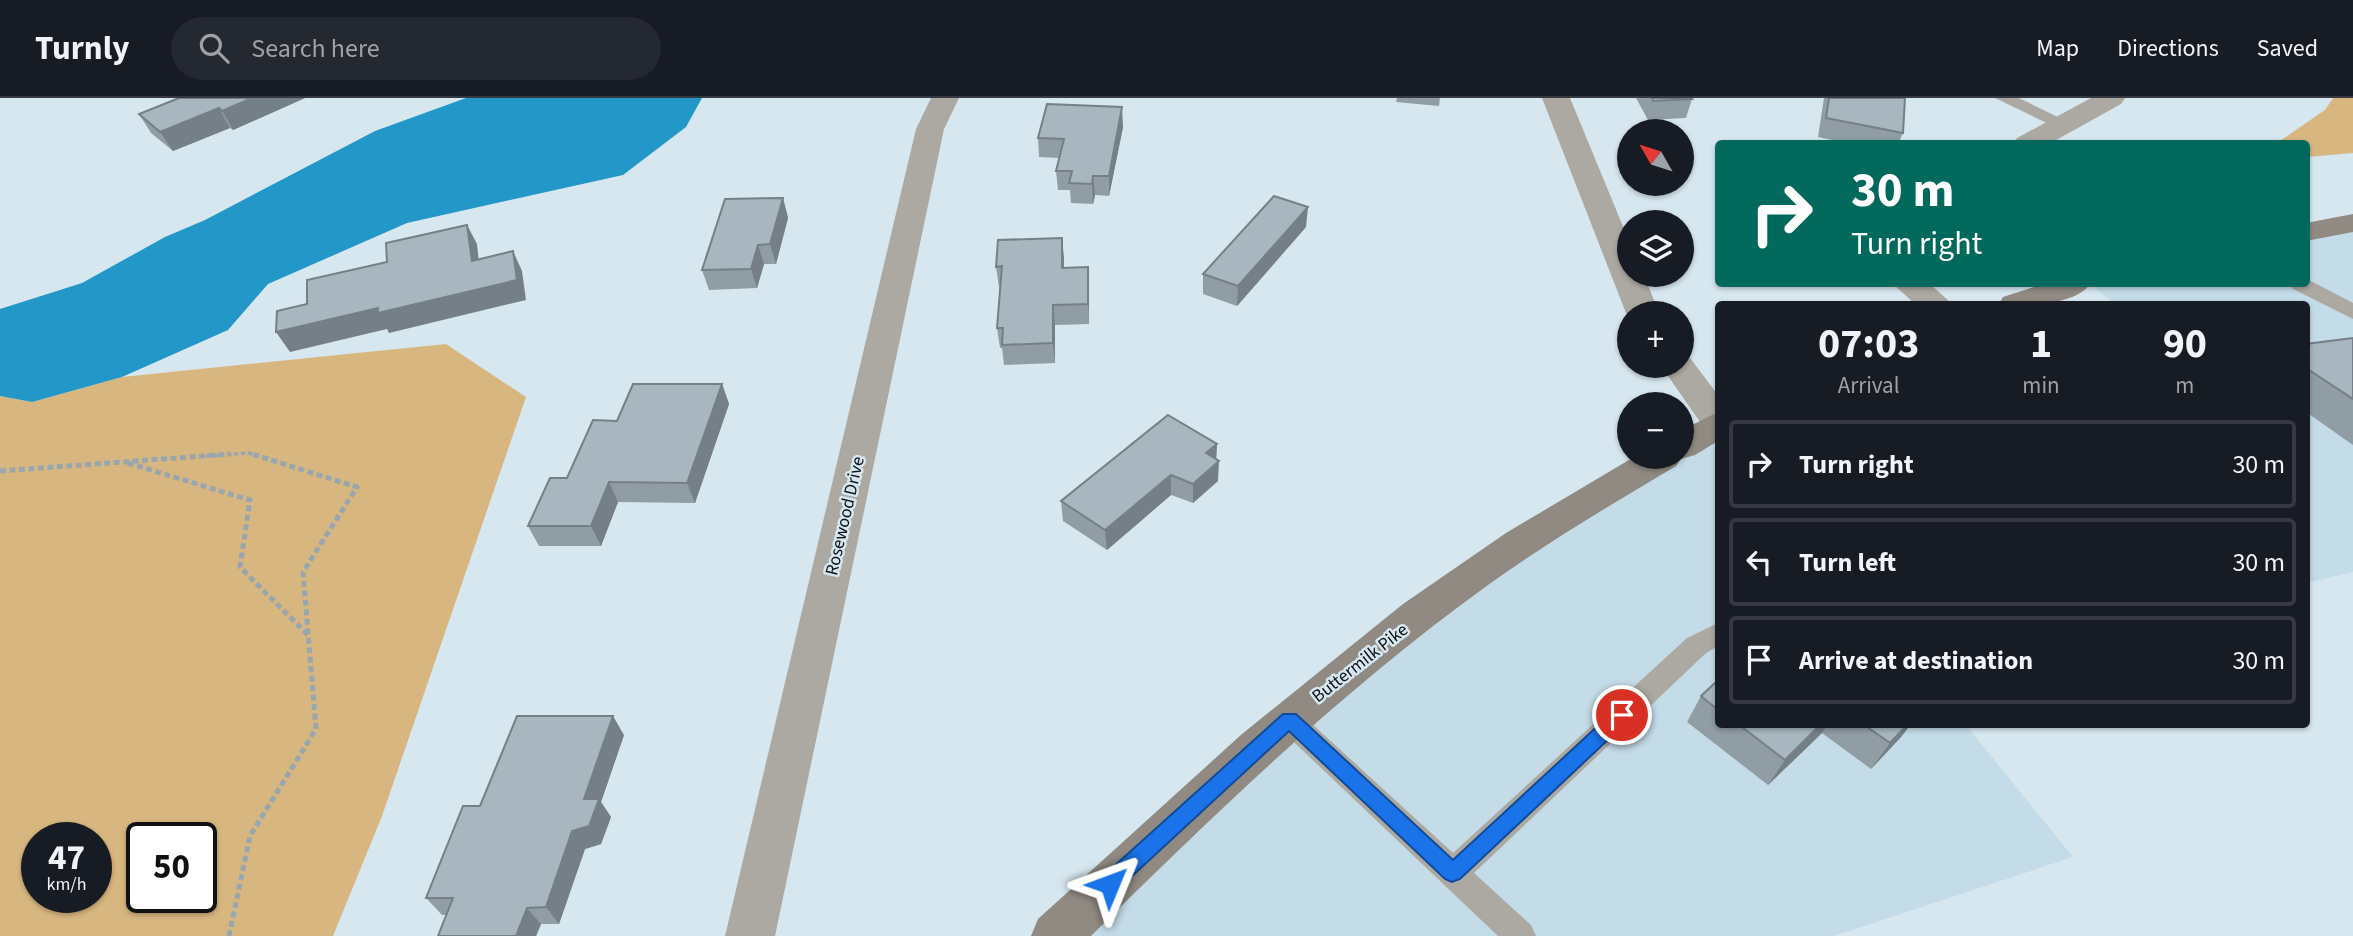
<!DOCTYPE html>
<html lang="en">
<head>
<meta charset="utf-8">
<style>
	:root { --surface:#171b24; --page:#242831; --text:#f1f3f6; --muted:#9ea1a6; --line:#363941 }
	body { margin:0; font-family:"Source Sans 3",sans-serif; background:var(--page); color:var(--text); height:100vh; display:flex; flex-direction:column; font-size:26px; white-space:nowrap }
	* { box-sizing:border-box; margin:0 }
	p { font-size:23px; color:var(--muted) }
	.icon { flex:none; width:38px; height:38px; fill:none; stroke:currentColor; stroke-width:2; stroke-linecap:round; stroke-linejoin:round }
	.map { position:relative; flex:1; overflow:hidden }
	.sheet { position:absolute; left:1715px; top:203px; width:595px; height:427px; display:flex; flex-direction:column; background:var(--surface); border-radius:7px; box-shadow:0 2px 5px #0004 }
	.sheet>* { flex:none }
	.guide { position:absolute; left:1715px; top:42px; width:595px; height:147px; border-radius:7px; box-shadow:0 2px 5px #0004; background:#00695c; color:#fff; overflow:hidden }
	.needle { width:46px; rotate:309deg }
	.controls { position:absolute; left:1617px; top:21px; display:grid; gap:14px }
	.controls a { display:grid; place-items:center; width:77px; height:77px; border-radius:50%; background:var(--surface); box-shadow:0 2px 5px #0004; font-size:35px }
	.speed { position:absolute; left:21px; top:724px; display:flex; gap:14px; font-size:35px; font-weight:700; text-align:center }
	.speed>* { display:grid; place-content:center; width:91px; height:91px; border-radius:50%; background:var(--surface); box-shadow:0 2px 5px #0004; line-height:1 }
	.speed small { font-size:18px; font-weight:400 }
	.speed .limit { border:4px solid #111; border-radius:10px; background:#fff; color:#111 }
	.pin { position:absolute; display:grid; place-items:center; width:60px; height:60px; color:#fff; margin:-30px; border:4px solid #fff; border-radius:50%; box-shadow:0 2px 7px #0007 }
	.me { position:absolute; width:77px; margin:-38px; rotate:46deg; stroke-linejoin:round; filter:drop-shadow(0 0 5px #0008) }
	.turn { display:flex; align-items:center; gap:24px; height:147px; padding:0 21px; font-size:32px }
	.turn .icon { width:91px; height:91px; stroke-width:2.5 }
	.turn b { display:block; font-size:49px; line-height:60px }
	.eta { display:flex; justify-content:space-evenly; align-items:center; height:119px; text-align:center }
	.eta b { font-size:42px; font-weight:700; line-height:49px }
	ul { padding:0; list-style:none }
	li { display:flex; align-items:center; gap:21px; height:88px; margin:0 14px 10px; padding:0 7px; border:4px solid var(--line); border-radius:7px }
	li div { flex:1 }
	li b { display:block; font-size:26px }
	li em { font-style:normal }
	header { display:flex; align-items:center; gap:42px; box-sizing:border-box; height:98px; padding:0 35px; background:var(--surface); border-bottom:2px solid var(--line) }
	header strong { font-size:33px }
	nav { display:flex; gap:38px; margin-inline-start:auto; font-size:24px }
	.search { width:490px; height:63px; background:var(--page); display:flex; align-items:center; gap:18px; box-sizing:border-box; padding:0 24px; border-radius:38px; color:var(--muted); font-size:26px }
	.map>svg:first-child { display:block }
</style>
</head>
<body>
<header>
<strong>Turnly</strong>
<div class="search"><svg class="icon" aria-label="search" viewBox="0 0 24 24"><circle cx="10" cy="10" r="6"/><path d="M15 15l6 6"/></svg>Search here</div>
<nav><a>Map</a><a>Directions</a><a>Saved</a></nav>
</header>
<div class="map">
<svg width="2353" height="838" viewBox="0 0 2353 838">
	<rect width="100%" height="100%" fill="#d7e7f0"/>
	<!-- built -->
	<g fill="#c4dce8">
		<path d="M 2353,125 L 2353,474 L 2307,485 L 2306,206 L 2115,206 L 2090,186 L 2306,186 L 2307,134 Z"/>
		<path d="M 1718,327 L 1718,626 L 1966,627 L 2073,759 L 1834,838 L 1056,838 L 1163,734 L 1589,401 L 1663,359 L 1682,359 L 1682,348 Z"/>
	</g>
	<!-- green -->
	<g fill="#d8b67f" fill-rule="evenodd">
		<path d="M 2333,0 L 2353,0 L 2353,55 L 2307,59 L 2306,46 L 2277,45 L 2325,12 Z"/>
		<path d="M 446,246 L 526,299 L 382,718 L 333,838 L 0,838 L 0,298 L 32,304 L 122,279 ZM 37,740 L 96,740 L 96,800 L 37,800 ZM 142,740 L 201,740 L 201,800 L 142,800 Z"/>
	</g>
	<!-- water -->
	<path fill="#2397c7" d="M 466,0 L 702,0 L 686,29 L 623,77 L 407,125 L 268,186 L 228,232 L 122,279 L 32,304 L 0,298 L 0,211 L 82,185 L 165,139 L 205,122 L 375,33 Z"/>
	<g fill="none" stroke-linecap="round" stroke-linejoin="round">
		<!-- path-far1 -->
		<path stroke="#99a6ad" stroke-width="3.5" stroke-dasharray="4.5 2.5" stroke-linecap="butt" d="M 206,358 L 248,355 L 258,358"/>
		<!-- path -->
		<g stroke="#99a6ad" stroke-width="5" stroke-dasharray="6 3.5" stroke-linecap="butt">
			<path d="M 128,365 L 250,402 L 240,469 L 308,537"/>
			<path d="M 0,373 L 230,356"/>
			<path d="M 229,838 L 250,738 L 316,631 L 303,474 L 357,389 L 252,356"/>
		</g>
		<!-- lane -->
		<g fill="#aca8a2" fill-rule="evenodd">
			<path d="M 1995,0 L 2019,0 L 2072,26 L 2063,31 L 2057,30 Z"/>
			<path d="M 2307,181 L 2353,205 L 2353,221 L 2293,191 L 2290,186 L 2306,186 Z"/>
			<path d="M 1718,525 L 1718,548 L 1705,556 L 1474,775 L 1531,827 L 1536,838 L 1498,838 L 1279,630 L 1275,622 L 1279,614 L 1289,610 L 1299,614 L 1453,755 L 1687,540 Z"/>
		</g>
		<!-- street -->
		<g fill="#aca8a2" fill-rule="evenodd">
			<path d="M 931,0 L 959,0 L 944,31 L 775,838 L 725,838 L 916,31 Z"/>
			<path d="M 1542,0 L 1570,0 L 1629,143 L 1629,177 L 1644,177 L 1659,215 L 1629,215 L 1629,219 L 1626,215 Z"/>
			<path d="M 2091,0 L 2125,0 L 2121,6 L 2049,46 L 2013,46 L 2017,40 Z"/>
			<path d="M 1893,186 L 1930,186 L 1952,206 L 1915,206 Z"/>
			<path d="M 1682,258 L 1690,260 L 1718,297 L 1718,334 L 1705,331 L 1661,268 L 1682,268 Z"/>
		</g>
		<!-- secondary -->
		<g fill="#908a82" fill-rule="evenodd">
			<path d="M 2353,116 L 2353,134 L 2306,143 L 2306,125 Z"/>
			<path d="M 2043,186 L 2090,186 C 2075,208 2023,208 1999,206 L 2003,199 Z"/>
			<path d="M 1718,314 L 1718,343 L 1695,357 L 1681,361 L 1676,368 C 1612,406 1548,444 1488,487 C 1344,591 1216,714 1091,838 L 1031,838 L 1038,821 L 1242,636 L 1403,506 L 1506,435 L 1634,359 L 1682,359 L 1682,332 Z"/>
		</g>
	</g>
	<!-- wall -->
	<g fill="#909da4">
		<path d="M 305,0 L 233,32 L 230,30 L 173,53 L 151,35 L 139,16 Z"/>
		<path d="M 1397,0 L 1440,0 L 1439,8 L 1396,4 Z"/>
		<path d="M 1636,0 L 1691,0 L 1692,1 L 1686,20 L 1648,22 Z"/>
		<path d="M 1824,0 L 1905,0 L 1903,35 L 1898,46 L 1851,46 L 1818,39 Z"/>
		<path d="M 1123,29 L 1109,98 L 1095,97 L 1093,106 L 1071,105 L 1070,92 L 1058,92 L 1056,73 L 1060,60 L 1039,59 L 1038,40 Z"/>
		<path d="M 783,100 L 788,120 L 776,166 L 764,166 L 757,190 L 709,192 L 702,172 Z"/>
		<path d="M 1306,129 L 1237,208 L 1203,196 L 1203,176 Z"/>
		<path d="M 1062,140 L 1064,170 L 1088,169 L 1089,226 L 1055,227 L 1055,265 L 1004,267 L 1002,250 L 1000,250 L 997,230 L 1000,188 L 999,189 L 996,169 Z"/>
		<path d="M 2353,240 L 2353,347 L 2306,314 L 2306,246 Z"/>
		<path d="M 722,286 L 729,306 L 695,405 L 618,404 L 601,448 L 539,448 L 528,428 L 567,380 L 617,323 Z"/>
		<path d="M 1217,346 L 1216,361 L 1218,383 L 1193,405 L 1171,397 L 1107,452 L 1063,423 L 1061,403 Z"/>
		<path d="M 1718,582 L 1718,626 L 1911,626 L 1901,639 L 1871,671 L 1822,635 L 1768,687 L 1687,624 L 1701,598 Z"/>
		<path d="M 624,637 L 601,704 L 611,719 L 601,746 L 585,751 L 559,826 L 541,826 L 536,838 L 438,838 L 447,817 L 442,817 L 426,800 L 480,708 Z"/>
	</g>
	<!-- shaded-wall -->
	<g fill="#757f86">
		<path d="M 252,0 L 305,0 L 233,32 L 222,13 Z"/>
		<path d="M 1122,9 L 1123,29 L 1109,98 L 1109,78 Z"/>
		<path d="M 219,10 L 230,30 L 173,53 L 160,34 Z"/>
		<path d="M 1093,78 L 1095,97 L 1093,106 L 1092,86 Z"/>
		<path d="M 783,100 L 788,120 L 776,166 L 770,146 Z"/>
		<path d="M 1308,109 L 1306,129 L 1237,208 L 1238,188 Z"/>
		<path d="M 467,127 L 477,146 L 481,183 L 472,163 Z"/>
		<path d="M 1062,140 L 1064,160 L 1064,190 L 1062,170 Z"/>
		<path d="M 758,147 L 764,166 L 757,190 L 751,171 Z"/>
		<path d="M 513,153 L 522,173 L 526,202 L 389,235 L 387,231 L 290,254 L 276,234 L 378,210 Z"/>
		<path d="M 1088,169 L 1089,189 L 1089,226 L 1088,206 Z"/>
		<path d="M 1053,207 L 1055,227 L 1055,265 L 1053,245 Z"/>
		<path d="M 722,286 L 729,306 L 695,405 L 687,385 Z"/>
		<path d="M 1217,346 L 1216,365 L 1219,363 L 1218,383 L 1193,405 L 1193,386 L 1206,355 Z"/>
		<path d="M 1171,377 L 1171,397 L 1107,452 L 1105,432 Z"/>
		<path d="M 609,384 L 618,404 L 601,448 L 591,428 Z"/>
		<path d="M 613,618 L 624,637 L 601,704 L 611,719 L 601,746 L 585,751 L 559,826 L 546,809 Z"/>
		<path d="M 1821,626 L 1827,626 L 1822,635 L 1768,687 L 1785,662 Z"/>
		<path d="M 1908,626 L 1911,626 L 1901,639 L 1871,671 L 1890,645 Z"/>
		<path d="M 527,810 L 541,826 L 536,838 L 516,838 Z"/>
	</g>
	<!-- building -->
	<g fill="#a7b6bf" stroke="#757f86" stroke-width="2">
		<path d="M 179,0 L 252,0 L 222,13 L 219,10 L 160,34 L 139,16 Z"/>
		<path d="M 1652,0 L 1691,0 L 1692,1 L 1653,3 Z"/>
		<path d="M 1829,0 L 1905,0 L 1903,35 L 1826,20 Z"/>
		<path d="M 1047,6 L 1122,9 L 1109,78 L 1093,78 L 1092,86 L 1069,85 L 1072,73 L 1056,73 L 1064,41 L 1038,40 Z"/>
		<path d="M 1274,98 L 1308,109 L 1238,188 L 1203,176 Z"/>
		<path d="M 783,100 L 770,146 L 758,147 L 751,171 L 702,172 L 725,101 Z"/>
		<path d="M 467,127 L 472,163 L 513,153 L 517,182 L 378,215 L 378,210 L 276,234 L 277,213 L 307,206 L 307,182 L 387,164 L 386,145 Z"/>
		<path d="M 1062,140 L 1062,170 L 1088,169 L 1088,206 L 1053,207 L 1053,245 L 1002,247 L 1003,230 L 997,230 L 1002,168 L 996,169 L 998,142 Z"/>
		<path d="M 2353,240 L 2353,301 L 2306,270 L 2306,246 Z"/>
		<path d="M 633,286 L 722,286 L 687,385 L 609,384 L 591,428 L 528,428 L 550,380 L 567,380 L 593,322 L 617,323 Z"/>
		<path d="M 1168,317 L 1217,346 L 1206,355 L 1219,363 L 1193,386 L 1171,377 L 1105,432 L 1061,403 Z"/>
		<path d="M 1718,582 L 1718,612 L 1701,598 Z"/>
		<path d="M 517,618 L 613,618 L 584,701 L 599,701 L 589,728 L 572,733 L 546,809 L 527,810 L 516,838 L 438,838 L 453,800 L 426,800 L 463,708 L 480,708 Z"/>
		<path d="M 1738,626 L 1821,626 L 1785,662 Z"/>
		<path d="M 1863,626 L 1908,626 L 1890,645 Z"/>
	</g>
	<!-- route -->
	<path fill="#1a73e8" stroke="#114b97" stroke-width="2" d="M 1622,609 L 1631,617 L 1629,622 L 1460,781 L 1452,784 L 1445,781 L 1289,633 L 1117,792 L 1110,795 L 1102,792 L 1100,786 L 1102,779 L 1283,616 L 1296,616 L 1453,762 L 1616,611 Z"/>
	<g text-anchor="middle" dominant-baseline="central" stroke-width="5" stroke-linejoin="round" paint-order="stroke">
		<!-- street labels -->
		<g font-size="18" fill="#0c1215" stroke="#d7e7f0">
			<text transform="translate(845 418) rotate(-77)">Rosewood Drive</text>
			<text transform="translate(1360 565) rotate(-38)">Buttermilk Pike</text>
		</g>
	</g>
</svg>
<div class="controls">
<a><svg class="needle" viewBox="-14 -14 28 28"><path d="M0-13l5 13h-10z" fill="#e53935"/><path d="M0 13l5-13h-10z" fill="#9ea1a6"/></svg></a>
<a><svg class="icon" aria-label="layers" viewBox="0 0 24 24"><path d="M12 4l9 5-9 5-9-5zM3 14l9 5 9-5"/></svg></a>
<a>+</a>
<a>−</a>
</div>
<div class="speed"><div>47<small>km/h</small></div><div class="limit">50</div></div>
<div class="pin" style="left:1622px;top:617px;background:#d93025"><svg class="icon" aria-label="arrive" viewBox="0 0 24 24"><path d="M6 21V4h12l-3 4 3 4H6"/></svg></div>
<svg class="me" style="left:1110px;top:786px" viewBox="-20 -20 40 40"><path d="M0-17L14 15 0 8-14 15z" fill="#1a73e8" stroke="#fff" stroke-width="4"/></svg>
<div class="guide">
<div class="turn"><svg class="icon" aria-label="right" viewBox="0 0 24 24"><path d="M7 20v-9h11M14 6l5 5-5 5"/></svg><div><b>30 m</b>Turn right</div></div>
</div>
<section class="sheet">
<div class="eta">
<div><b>07:03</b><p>Arrival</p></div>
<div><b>1</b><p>min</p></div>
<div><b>90</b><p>m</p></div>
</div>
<ul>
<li><svg class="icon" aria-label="right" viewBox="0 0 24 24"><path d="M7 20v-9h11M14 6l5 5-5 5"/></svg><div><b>Turn right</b></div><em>30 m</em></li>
<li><svg class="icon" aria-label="left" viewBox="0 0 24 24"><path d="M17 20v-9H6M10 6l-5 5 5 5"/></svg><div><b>Turn left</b></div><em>30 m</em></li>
<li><svg class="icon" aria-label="arrive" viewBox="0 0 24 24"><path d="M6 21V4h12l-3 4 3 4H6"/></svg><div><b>Arrive at destination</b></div><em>30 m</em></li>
</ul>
</section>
</div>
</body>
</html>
